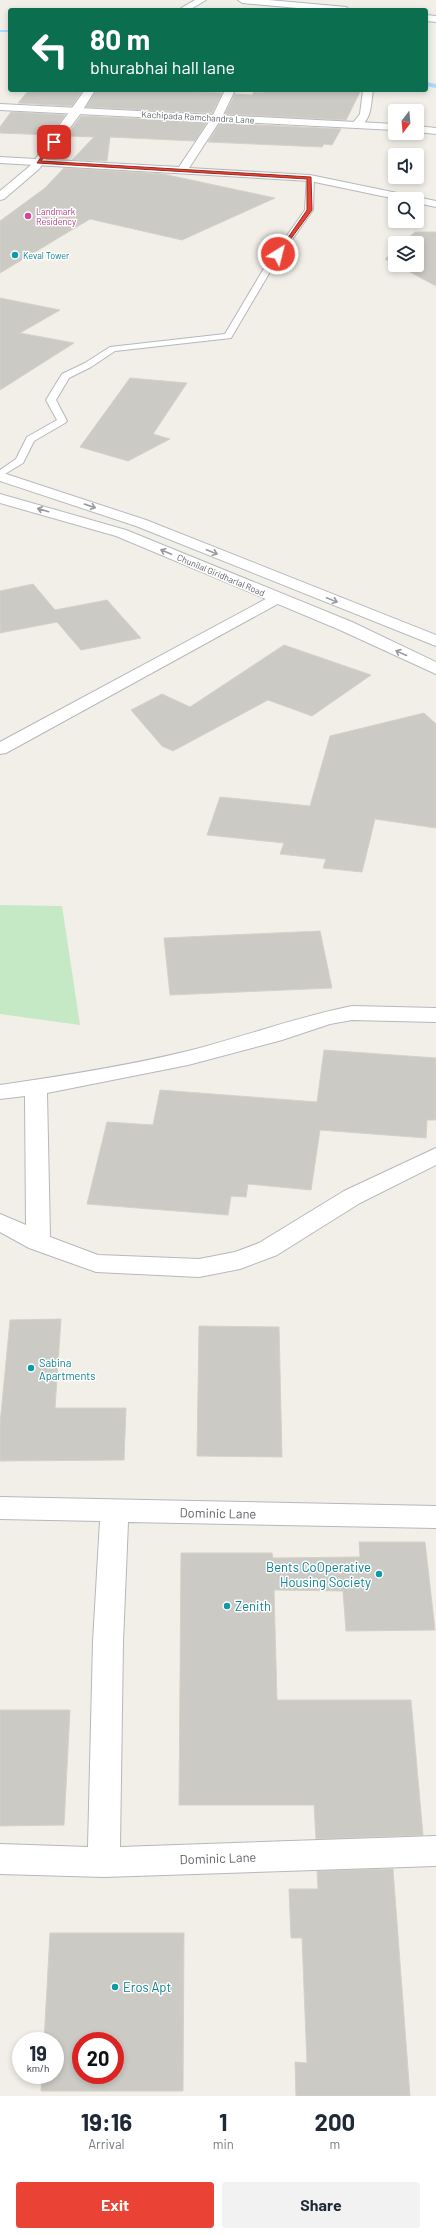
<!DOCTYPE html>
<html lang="en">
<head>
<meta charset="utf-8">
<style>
	:root { --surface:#fff; --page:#f2f2f3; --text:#1f2937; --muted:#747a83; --accent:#ea4335 }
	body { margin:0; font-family:Barlow,sans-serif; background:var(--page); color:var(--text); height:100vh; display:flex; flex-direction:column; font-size:15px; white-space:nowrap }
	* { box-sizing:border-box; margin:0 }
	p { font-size:13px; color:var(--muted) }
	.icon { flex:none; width:22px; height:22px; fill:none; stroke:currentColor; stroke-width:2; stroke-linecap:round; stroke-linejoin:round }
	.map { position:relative; height:2096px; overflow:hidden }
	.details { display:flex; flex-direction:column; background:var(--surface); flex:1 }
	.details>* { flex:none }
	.guide { position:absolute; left:8px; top:8px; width:420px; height:84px; border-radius:4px; box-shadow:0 2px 6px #0003; background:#0b6e4f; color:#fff; overflow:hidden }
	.needle { width:26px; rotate:196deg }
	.tools { position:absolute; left:388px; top:104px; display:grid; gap:8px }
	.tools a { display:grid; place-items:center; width:36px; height:36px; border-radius:4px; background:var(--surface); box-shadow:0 2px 6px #0003; font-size:20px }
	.speed { position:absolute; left:12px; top:2032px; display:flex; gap:8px; font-size:20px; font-weight:700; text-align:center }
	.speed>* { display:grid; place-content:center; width:52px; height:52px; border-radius:50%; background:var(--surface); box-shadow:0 2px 6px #0003; line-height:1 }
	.speed small { font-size:10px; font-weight:400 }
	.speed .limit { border:6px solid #d22; background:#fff; color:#111 }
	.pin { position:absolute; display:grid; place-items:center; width:34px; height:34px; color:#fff; margin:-17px; border-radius:8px; box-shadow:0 2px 6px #0006 }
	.me { position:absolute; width:44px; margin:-22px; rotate:36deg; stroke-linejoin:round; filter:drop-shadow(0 0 3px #0008) }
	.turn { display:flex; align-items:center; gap:14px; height:84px; padding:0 16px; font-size:18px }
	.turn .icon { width:52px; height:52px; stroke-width:2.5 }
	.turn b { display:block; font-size:28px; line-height:34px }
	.eta { display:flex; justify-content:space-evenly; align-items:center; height:68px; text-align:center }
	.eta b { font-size:24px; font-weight:700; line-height:28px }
	.cta { display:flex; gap:8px; margin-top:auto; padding:8px 16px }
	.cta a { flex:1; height:46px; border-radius:4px; background:var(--accent); color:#fff; font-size:16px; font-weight:700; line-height:46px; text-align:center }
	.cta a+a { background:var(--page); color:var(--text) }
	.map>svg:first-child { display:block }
</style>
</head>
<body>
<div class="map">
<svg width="436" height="2096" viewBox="0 0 436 2096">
	<rect width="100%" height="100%" fill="#f1efe8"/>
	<!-- green -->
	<path fill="#c5e8c5" d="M 0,905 L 62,906 L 80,1025 L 0,1014 Z"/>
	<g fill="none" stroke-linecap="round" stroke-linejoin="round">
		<!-- stream -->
		<g fill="#aadaff" fill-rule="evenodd">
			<rect x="0" y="30" width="10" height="2"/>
			<path d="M 426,82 L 436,84 L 436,88 L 426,86 Z"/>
		</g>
	</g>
	<!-- building -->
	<g fill="#cccac5" stroke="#d6d1c6" fill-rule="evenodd">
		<path d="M 29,90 L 83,90 L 72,106 L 18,103 Z"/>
		<path d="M 96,90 L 169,90 L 222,93 L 212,113 L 86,107 Z"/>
		<path d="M 264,90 L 361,90 L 346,120 L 225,114 L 235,94 L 252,95 L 254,92 L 263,93 Z"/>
		<path d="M 11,112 L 65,115 L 51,135 L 0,133 L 0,127 Z"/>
		<path d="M 81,116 L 207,122 L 195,141 L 110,137 L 107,161 L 72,160 L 94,137 L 66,136 Z"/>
		<path d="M 220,123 L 341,129 L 332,145 L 324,144 L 322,147 L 208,142 Z"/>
		<path d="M 64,168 L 163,174 L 275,198 L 182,240 L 90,219 L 0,273 L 0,221 L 45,188 Z"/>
		<path d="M 415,232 L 436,232 L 436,286 L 397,265 L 417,265 L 417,243 L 402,243 Z"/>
		<path d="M 395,250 L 395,264 L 385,259 Z"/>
		<path d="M 0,298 L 60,310 L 20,333 L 74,343 L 0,390 Z"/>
		<path d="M 130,378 L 187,383 L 153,434 L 170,439 L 128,461 L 80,447 Z"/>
		<path d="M 33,584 L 55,610 L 107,600 L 141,638 L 81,650 L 57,622 L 0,633 L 0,591 Z"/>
		<path d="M 284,645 L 371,675 L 312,716 L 268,700 L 173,751 L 162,746 L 131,710 L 162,694 L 190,707 Z"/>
		<path d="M 424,713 L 436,724 L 436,828 L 375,819 L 362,872 L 323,868 L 326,859 L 280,854 L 284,843 L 207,835 L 220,797 L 310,806 L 330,736 Z"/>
		<path d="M 320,931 L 332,988 L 170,995 L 164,938 Z"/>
		<path d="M 324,1050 L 436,1058 L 436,1120 L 427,1120 L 426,1138 L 320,1130 L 311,1190 L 248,1184 L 246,1197 L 231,1196 L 228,1215 L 87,1204 L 107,1122 L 153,1125 L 160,1090 L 317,1102 Z"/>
		<path d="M 61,1319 L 55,1408 L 126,1408 L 124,1460 L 0,1461 L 0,1424 L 10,1320 Z"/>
		<path d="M 199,1326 L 279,1327 L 282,1457 L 197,1456 Z"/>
		<path d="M 359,1542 L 425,1542 L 435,1630 L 346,1631 L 343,1591 L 274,1590 L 277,1700 L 411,1700 L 423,1835 L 316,1839 L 314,1805 L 179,1805 L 181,1553 L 272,1553 L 273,1558 L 360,1557 Z"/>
		<path d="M 0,1710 L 70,1710 L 64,1825 L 0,1826 Z"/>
		<path d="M 393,1869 L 410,2096 L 296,2096 L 295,2062 L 307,2063 L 302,1938 L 291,1938 L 289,1889 L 318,1889 L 317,1871 Z"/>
		<path d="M 50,1933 L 184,1933 L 183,2091 L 41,2091 L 42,2075 L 55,2075 L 55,2041 L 44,2041 ZM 81,2041 L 115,2041 L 115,2075 L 81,2075 Z"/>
	</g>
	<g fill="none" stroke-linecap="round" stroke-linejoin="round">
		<!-- service casing -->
		<g stroke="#b5b8bc" stroke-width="2">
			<path id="service" d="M 307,176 L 314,178 L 313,210 L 274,265 L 231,338 L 115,351 L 91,367 L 69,378 L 56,400 L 67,421 L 65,423 L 34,441 L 23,463 L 0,477 L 0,470 L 16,459 L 27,437 L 57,420 L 46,400 L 62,374 L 85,363 L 110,347 L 225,334 L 266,265 L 305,210 Z"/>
		</g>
		<!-- minor casing -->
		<g stroke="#b5b8bc" stroke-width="2">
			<g id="minor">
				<path d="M 238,0 L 269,0 L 346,7 L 350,10 L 319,10 L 242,3 Z"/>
				<path d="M 426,15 L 436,16 L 436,22 L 426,21 Z"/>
				<path d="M 225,90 L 235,90 L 221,119 L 189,168 L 310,175 L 436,201 L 436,207 L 417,203 L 417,199 L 396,199 L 310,181 L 0,163 L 0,157 L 179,167 L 211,119 Z"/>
				<path d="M 363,90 L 373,90 C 371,102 372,123 357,127 L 352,124 L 360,114 Z"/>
				<path d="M 277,593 L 283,595 L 285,598 L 283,601 L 6,753 L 0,754 L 0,742 Z"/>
				<path d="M 352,1006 L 436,1008 L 436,1022 L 352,1020 L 330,1024 L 282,1040 L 188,1065 L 47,1093 L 50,1237 L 98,1255 L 199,1259 L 235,1252 L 259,1243 L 344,1191 L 436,1148 L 436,1165 L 360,1203 L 277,1255 L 240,1269 L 199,1277 L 96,1272 L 29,1248 L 0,1232 L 0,1214 L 26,1225 L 25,1096 L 0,1099 L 0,1085 C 63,1076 126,1066 188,1051 C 243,1037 297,1017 352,1006 Z"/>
				<path d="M 0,1497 L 436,1506 L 436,1528 L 128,1522 L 123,1642 L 120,1847 L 436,1836 L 436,1866 L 104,1877 L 0,1874 L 0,1844 L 88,1847 L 93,1642 L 100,1521 L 0,1519 Z"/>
			</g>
		</g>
		<!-- tertiary casing -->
		<g stroke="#b5b8bc" stroke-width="2">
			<g id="tertiary">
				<path d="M 195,0 L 206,0 L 189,10 L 178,10 Z"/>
				<path d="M 85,90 L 95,90 L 81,113 L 39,169 L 4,199 L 0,200 L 0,191 L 31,165 Z"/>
			</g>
		</g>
		<!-- secondary casing -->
		<g stroke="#b6babf" stroke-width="2">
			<g id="secondary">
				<path d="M 0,104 L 395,124 L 395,130 L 0,110 Z"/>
				<path d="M 417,126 L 436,128 L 436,134 L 417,132 Z"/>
				<path d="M 0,472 L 146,520 L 436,635 L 436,646 L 136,526 L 0,481 Z"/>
				<path d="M 0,494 L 126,530 L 352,622 L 436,662 L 436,674 L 340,630 L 116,536 L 0,503 Z"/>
			</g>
		</g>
		<!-- service -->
		<use href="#service" fill="#fff" fill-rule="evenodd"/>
		<!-- minor -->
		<use href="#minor" fill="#fff" fill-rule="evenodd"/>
		<!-- tertiary -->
		<use href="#tertiary" fill="#fff" fill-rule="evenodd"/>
		<!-- secondary -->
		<use href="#secondary" fill="#fff" fill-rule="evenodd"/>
	</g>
	<!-- one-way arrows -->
	<defs><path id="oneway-shaft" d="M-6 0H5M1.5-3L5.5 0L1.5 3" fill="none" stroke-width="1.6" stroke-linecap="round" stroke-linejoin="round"/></defs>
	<g stroke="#979a9d">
		<use href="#oneway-shaft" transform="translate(90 506) rotate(19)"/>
		<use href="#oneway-shaft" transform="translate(43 510) rotate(-164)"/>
		<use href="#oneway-shaft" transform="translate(166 552) rotate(-157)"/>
		<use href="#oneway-shaft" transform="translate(212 552) rotate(22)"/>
		<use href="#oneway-shaft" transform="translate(332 600) rotate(22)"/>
		<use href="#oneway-shaft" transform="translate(401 653) rotate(-155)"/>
	</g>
	<!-- route -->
	<path fill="#ea4335" stroke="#982c22" d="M 52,141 L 56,142 L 41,161 L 311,177 L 312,210 L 279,255 L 276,255 L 307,210 L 307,179 L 37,163 Z"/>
	<!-- markers -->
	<circle fill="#d1479c" stroke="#fff" stroke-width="1.5" cx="28" cy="216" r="4"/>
	<g fill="#0f9aa8" stroke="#fff" stroke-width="1.5">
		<circle cx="15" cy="255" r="4"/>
		<circle cx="31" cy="1368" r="4"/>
		<circle cx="379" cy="1574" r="4"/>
		<circle cx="227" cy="1606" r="4"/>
		<circle cx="115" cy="1987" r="4"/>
	</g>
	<g text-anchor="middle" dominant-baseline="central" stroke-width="3" stroke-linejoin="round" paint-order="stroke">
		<!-- far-street labels -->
		<g font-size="9" fill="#5f6368" stroke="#fff">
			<text transform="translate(198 117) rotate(3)">Kachipada Ramchandra Lane</text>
			<text transform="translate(221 575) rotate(23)">Chunilal Giridharlal Road</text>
		</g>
		<!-- far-hotel labels -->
		<g font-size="9" fill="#b23c85" stroke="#fff" text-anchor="start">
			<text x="36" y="211">Landmark<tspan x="36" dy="10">Residency</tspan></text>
		</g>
		<!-- far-culture labels -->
		<g font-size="9" fill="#0d838f" stroke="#fff" text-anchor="start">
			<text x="23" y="255">Keval Tower</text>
		</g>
		<!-- culture labels -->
		<g font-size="11" fill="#0d838f" stroke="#fff" text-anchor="start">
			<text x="39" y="1362">Sabina<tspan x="39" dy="13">Apartments</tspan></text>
		</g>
		<!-- near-street labels -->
		<g font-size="13" fill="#5f6368" stroke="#fff">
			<text transform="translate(218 1513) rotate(1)">Dominic Lane</text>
			<text transform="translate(218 1858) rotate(-2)">Dominic Lane</text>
		</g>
		<!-- near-culture labels -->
		<g font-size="13" fill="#0d838f" stroke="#fff" text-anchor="start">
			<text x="371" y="1567" text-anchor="end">Bents CoOperative<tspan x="371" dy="15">Housing Society</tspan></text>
			<text x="235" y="1606">Zenith</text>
			<text x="123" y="1987">Eros Apt</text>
		</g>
	</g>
</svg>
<div class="tools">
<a><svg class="needle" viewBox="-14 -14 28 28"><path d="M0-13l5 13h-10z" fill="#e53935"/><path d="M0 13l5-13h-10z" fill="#747a83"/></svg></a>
<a><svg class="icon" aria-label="sound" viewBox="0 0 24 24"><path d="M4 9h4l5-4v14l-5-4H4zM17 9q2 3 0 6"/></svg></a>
<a><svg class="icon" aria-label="search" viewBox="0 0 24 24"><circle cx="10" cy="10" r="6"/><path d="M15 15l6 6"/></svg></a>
<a><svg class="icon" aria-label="layers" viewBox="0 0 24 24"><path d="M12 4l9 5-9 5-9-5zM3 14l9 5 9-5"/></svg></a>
</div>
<div class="speed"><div>19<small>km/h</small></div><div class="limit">20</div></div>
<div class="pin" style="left:54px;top:142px;background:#d93025"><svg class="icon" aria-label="arrive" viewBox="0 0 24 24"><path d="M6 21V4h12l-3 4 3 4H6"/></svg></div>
<svg class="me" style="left:278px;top:254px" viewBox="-20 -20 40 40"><circle r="17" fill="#ea4335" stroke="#fff" stroke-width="3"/><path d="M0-11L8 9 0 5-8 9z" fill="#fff"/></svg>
<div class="guide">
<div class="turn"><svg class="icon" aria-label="left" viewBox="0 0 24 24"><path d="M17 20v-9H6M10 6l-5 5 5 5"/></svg><div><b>80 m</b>bhurabhai hall lane</div></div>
</div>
</div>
<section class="details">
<div class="eta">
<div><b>19:16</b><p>Arrival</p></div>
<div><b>1</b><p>min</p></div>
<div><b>200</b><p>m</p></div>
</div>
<div class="cta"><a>Exit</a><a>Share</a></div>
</section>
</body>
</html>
